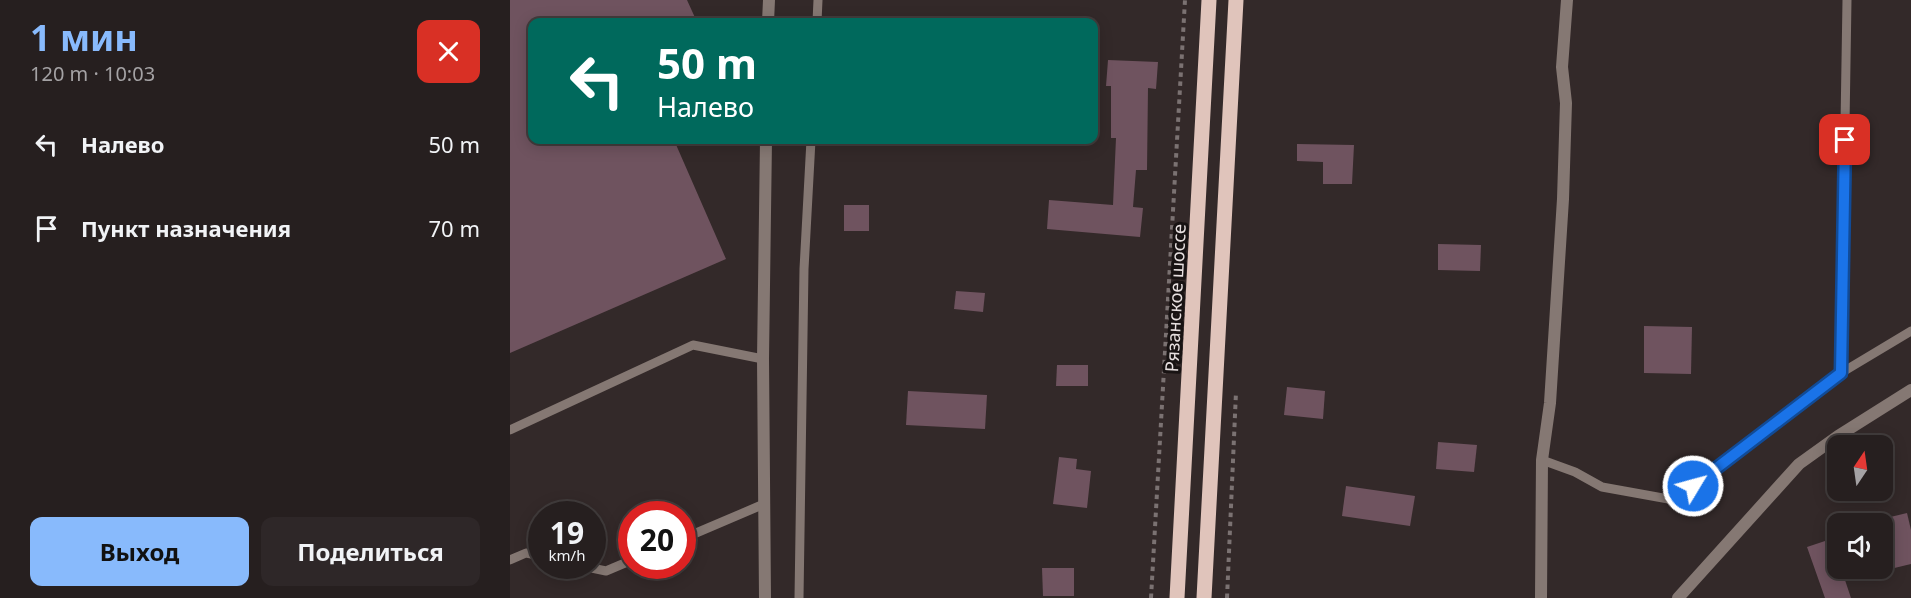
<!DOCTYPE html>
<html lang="ru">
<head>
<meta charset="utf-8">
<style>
	:root { --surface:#261f1f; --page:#2e2728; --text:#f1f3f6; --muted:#a4a2a4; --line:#423d3d; --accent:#88bafc }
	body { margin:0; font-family:"Noto Sans",sans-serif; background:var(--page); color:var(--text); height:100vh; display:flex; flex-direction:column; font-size:22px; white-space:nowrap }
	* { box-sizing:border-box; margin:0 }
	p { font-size:20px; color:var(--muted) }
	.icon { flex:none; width:33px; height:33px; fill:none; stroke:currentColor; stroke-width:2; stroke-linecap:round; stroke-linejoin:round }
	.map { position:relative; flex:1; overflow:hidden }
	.sheet { display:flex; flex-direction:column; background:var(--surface); width:510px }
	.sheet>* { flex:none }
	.hud { position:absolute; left:18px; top:18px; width:570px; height:126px; border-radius:12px; box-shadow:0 3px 15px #0003,0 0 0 2px var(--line); background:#00695c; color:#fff; overflow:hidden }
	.needle { width:39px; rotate:13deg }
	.fabs { position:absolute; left:1317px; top:435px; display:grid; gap:12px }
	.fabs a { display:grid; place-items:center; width:66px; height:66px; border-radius:12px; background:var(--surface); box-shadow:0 3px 15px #0003,0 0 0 2px var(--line); font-size:30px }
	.speed { position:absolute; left:18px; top:501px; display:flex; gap:12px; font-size:30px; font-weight:700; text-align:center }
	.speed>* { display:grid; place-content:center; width:78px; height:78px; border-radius:50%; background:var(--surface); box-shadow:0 3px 15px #0003,0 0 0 2px var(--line); line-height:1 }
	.speed small { font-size:15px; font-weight:400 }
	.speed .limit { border:9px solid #d22; background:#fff; color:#111 }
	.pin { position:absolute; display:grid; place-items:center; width:51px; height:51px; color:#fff; margin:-26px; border-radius:12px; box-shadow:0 3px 9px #0006 }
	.me { position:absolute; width:66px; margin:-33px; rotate:53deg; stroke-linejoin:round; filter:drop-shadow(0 0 4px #0008) }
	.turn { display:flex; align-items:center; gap:21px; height:126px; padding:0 30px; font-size:27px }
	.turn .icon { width:78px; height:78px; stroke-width:2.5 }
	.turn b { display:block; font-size:42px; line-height:51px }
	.round { display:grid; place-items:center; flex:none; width:63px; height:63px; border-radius:12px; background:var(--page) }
	.summary { display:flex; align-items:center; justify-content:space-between; height:102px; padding:0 30px }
	h1 { font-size:36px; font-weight:700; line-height:45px; color:var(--accent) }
	.button { display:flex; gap:12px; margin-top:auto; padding:12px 30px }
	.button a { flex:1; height:69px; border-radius:12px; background:var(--accent); color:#111; font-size:24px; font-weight:700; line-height:69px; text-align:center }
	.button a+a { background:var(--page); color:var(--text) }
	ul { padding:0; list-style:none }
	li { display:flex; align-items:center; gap:18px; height:84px; padding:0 30px }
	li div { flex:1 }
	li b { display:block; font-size:22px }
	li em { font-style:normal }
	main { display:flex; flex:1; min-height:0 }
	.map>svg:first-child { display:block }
</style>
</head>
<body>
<main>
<section class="sheet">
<div class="summary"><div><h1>1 мин</h1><p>120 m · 10:03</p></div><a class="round" style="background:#d93025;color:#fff"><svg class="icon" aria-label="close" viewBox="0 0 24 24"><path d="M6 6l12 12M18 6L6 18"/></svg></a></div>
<ul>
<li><svg class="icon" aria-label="left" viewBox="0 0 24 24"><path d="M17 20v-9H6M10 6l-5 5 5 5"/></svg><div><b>Налево</b></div><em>50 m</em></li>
<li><svg class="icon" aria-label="arrive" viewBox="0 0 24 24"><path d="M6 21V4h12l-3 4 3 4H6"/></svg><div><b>Пункт назначения</b></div><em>70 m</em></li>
</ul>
<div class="button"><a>Выход</a><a>Поделиться</a></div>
</section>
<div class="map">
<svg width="1401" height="598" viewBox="0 0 1401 598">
	<rect width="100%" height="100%" fill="#332929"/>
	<!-- building -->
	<g fill="#6f535f">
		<path d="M 0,0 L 177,0 L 187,22 L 22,22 L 22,140 L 164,140 L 216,259 L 0,353 Z"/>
		<path d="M 598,60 L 648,62 L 646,89 L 638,88 L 637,170 L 626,170 L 623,207 L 633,208 L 630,237 L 537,229 L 539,200 L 603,205 L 606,138 L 601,138 L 601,86 L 596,86 Z"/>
		<path d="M 787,144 L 844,145 L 842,184 L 813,184 L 813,162 L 787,161 Z"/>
		<rect x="334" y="205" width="25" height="26"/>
		<path d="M 928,244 L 971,245 L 970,271 L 928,270 Z"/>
		<path d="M 446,291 L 475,293 L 473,312 L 444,309 Z"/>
		<path d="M 1134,326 L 1182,327 L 1181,374 L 1134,373 Z"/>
		<path d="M 547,365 L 578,365 L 578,386 L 546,386 Z"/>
		<path d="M 777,387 L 815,391 L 813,419 L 774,415 Z"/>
		<path d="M 398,391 L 477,395 L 475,429 L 396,425 Z"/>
		<path d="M 928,442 L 967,445 L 964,472 L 926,469 Z"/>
		<path d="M 549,457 L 567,459 L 566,469 L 581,471 L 577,508 L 543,504 Z"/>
		<path d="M 836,486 L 905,496 L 900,526 L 832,516 Z"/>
		<path d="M 1397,513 L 1401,530 L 1401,564 L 1372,571 L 1372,519 Z"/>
		<path d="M 1321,539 L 1328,559 L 1328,568 L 1331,568 L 1341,598 L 1315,598 L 1297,547 Z"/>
		<path d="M 532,568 L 564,568 L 564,596 L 533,596 Z"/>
	</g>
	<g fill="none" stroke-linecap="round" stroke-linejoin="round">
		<!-- path -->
		<g stroke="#7b7272" stroke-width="4" stroke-dasharray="4.5 4.5" stroke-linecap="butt">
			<path d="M 641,598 L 675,0"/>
			<path d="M 717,598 L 726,392"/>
		</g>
		<!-- service -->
		<g stroke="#857873" stroke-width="9">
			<path d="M 307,22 L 308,0"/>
			<path d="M 1331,373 L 1401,331"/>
			<path d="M 0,430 L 183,345 L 253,359"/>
			<path d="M 1032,460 L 1065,472 L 1092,487 L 1164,500 L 1331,373 L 1337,0"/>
			<path d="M 172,539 L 254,504"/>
			<path d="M 0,560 L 16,553 L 32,556"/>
			<path d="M 72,566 L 96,571 L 122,560"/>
			<path d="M 289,598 L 294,269 L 301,140"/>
		</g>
		<!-- minor -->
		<g stroke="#857873" stroke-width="12">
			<path d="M 258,22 L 259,0"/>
			<path d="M 255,598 L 253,359 L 256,140"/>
			<path d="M 1031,598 L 1032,460 L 1040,403 L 1053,199 L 1056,103 L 1052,67 L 1057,0"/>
			<path d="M 1168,598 L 1289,464 L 1328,436 L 1401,390"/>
		</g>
		<!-- primary -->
		<g stroke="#e0c4bb" stroke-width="15">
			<path d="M 667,598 L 699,0"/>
			<path d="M 694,598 L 726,0"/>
		</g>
	</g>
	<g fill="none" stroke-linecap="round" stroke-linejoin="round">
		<!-- route casing -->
		<g stroke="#114b97" stroke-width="15">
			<path id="route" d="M 1183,486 L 1331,373 L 1335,140"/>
		</g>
		<!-- route -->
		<use href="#route" stroke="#1a73e8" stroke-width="10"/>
	</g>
	<g text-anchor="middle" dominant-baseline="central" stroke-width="6" stroke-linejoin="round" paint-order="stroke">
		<!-- street labels -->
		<g font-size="18" fill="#e7e0e0" stroke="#181313">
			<text transform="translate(665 298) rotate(-87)">Рязанское шоссе</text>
		</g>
	</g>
</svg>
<div class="fabs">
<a><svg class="needle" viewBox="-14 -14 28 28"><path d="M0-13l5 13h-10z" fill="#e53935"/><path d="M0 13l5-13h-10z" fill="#a4a2a4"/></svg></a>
<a><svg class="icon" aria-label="sound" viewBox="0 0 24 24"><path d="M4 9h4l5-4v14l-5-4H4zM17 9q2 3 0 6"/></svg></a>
</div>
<div class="speed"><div>19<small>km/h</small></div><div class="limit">20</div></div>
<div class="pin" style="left:1335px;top:140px;background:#d93025"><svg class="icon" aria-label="arrive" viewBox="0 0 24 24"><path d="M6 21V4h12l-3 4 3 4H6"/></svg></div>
<svg class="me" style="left:1183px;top:486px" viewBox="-20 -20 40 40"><circle r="17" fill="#1a73e8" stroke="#fff" stroke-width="3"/><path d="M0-11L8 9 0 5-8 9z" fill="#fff"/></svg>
<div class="hud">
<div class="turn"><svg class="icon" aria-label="left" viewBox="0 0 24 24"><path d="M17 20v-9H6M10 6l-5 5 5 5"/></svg><div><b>50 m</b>Налево</div></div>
</div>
</div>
</main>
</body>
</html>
